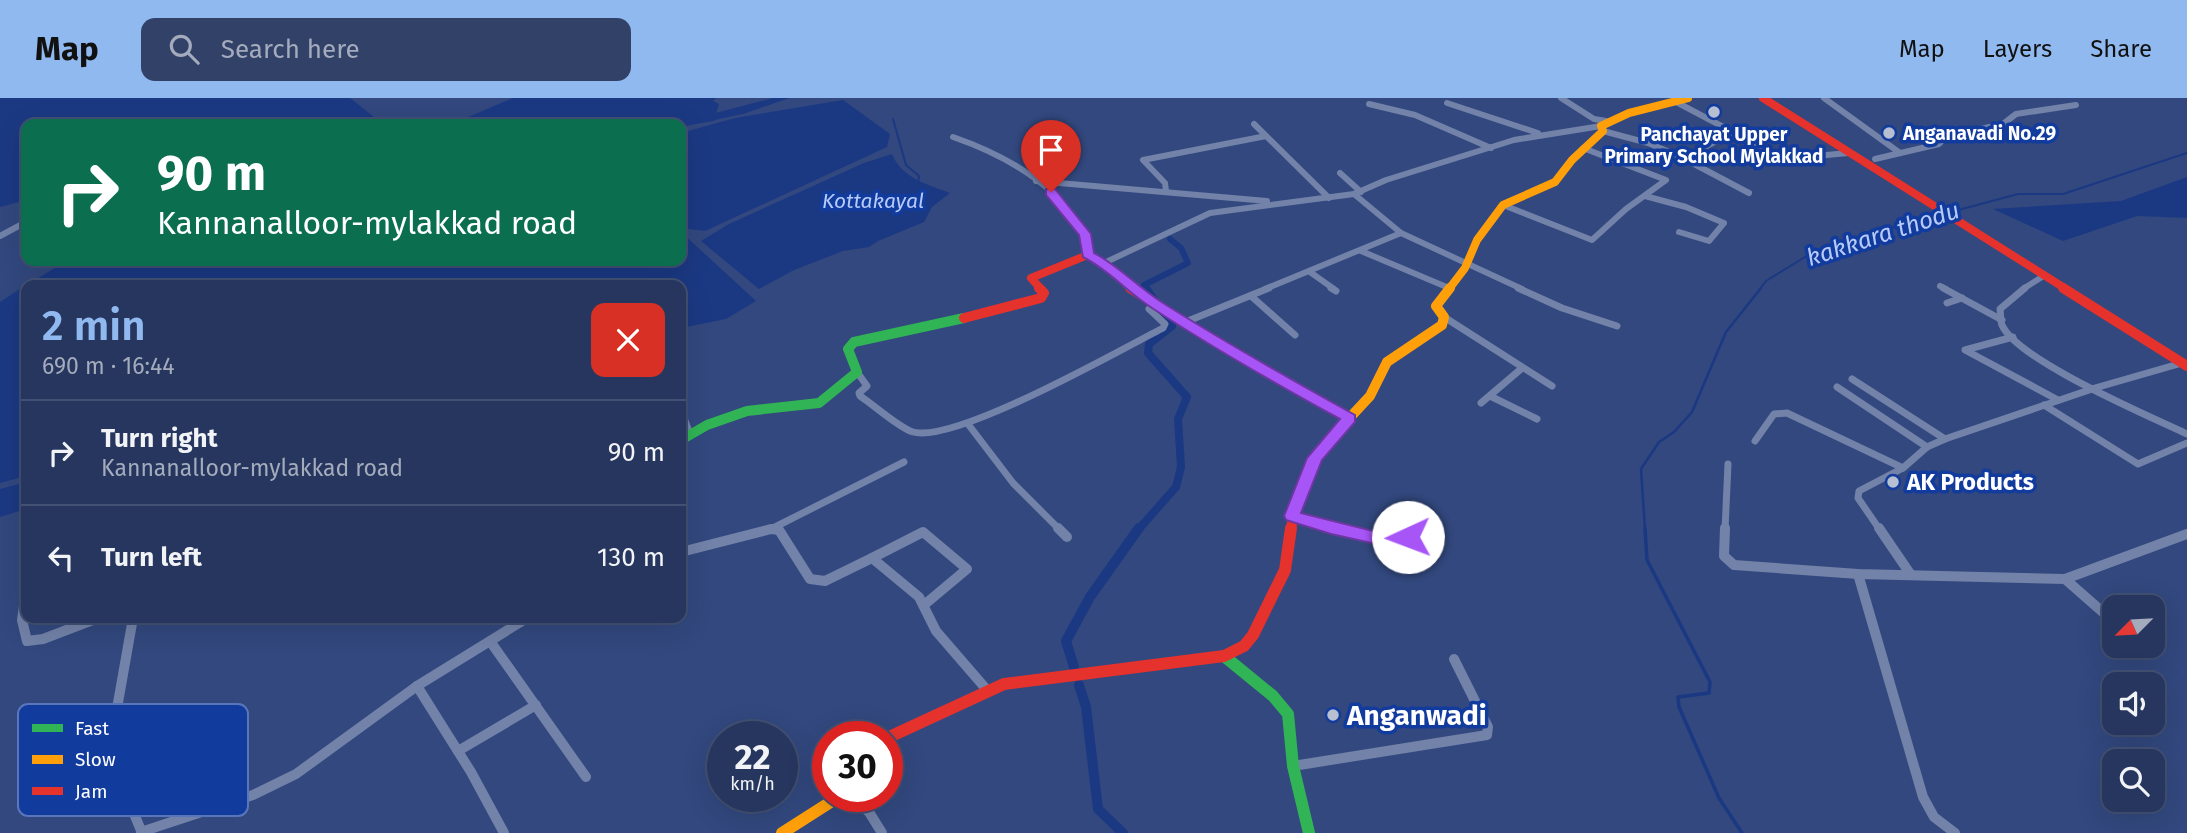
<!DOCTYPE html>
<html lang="en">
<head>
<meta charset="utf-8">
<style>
	:root { --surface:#26365e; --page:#324167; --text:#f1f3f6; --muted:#a4abbc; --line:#425073; --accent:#90b9f0 }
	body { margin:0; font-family:"Fira Sans",sans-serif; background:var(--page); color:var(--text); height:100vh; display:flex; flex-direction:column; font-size:26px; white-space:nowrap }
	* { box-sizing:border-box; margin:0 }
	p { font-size:23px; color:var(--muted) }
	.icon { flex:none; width:38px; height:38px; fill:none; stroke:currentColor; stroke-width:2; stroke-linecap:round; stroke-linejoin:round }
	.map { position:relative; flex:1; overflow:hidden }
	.details { position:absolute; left:21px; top:182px; width:665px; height:343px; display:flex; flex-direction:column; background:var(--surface); border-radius:14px; box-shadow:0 7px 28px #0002,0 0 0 2px var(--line) }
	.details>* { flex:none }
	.guide { position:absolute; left:21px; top:21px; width:665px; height:147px; border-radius:14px; box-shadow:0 7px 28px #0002,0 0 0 2px var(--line); background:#0b6e4f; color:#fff; overflow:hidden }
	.needle { width:46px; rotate:246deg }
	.fabs { position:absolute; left:2102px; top:497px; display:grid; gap:14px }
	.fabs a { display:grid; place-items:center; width:63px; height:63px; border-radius:14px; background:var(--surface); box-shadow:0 7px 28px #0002,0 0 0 2px var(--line); font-size:35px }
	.speed { position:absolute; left:707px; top:623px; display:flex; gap:14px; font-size:35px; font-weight:700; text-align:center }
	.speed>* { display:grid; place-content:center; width:91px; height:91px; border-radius:50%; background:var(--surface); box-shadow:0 7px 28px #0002,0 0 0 2px var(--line); line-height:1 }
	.speed small { font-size:18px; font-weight:400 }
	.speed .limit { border:10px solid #d22; background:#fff; color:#111 }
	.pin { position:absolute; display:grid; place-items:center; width:60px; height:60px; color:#fff; margin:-72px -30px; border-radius:50% 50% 50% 0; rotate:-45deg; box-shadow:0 0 7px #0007 }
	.pin .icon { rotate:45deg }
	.me { position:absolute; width:77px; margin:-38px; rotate:268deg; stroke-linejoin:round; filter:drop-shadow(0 0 5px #0008) }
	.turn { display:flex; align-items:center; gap:24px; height:147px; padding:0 21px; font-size:32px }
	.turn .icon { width:91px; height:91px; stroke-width:2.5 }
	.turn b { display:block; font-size:49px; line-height:60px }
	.round { display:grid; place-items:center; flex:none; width:74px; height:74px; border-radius:14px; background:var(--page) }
	.summary { display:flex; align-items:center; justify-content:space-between; height:119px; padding:0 21px }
	h1 { font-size:42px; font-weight:600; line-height:52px; color:var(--accent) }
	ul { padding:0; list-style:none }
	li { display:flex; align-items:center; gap:21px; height:105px; padding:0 21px; border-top:2px solid var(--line) }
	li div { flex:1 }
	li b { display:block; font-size:26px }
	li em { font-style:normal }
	header { display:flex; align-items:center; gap:42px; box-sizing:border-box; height:98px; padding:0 35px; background:var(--accent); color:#111 }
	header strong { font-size:33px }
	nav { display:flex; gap:38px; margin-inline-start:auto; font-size:24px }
	.search { width:490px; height:63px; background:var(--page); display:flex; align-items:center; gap:18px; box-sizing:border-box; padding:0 24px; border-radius:14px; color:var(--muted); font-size:26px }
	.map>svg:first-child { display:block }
</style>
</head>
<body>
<header>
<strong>Map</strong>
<div class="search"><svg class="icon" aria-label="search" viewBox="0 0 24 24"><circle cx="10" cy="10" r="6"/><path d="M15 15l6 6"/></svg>Search here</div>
<nav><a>Map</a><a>Layers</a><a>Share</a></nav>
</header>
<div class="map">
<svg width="2187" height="735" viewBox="0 0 2187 735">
	<rect width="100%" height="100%" fill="#32487e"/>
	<!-- water -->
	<g fill="#1b3983">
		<path d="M 0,0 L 350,0 L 374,19 L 416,26 L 26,26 L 26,102 L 0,109 Z"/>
		<path d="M 513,0 L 716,0 L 713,3 L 719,6 L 714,23 L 681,28 L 452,26 Z"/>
		<path d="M 843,2 L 890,36 L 887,49 L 705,133 L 681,130 L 681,35 L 735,20 Z"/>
		<path d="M 892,56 C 902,80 926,86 950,95 L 932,109 L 924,124 L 878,143 L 869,149 L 843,153 L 794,172 L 759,191 L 701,143 L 729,126 L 864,65 Z"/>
		<path d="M 2187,79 L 2187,120 L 2137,118 L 2063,143 L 1993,111 L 2121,103 Z"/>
		<path d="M 681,134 L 756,203 L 726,221 L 681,230 L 681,187 L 27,187 L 66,163 L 681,163 Z"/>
		<path d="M 26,187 L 26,378 L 0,385 L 0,204 Z"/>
		<path d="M 26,384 L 26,411 L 0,419 L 0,391 Z"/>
	</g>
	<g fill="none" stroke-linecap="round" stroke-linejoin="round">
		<!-- stream-far2 -->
		<g stroke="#1b3983" stroke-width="2">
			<path d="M 893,21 L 906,67 L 919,78 L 918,86"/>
			<path d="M 1760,191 L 1766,183 L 1805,159 L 1850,141 L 2018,96 L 2063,96 L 2187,55"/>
		</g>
		<!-- stream-far1 -->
		<path stroke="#1b3983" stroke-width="2.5" d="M 1645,432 L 1641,371 L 1659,344 L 1674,334 L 1692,314 L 1726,234 L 1761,190"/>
		<!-- stream -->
		<path stroke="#1b3983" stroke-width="3.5" d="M 1645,430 L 1647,462 L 1710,584 L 1709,595 L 1678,599 L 1679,609 L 1719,700 L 1742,735"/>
		<!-- canal-far2 -->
		<path stroke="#1b3983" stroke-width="6" d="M 1147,191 L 1144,187 L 1188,165 L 1181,150 L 1170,141"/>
		<!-- canal-far1 -->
		<path stroke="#1b3983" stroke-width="8" d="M 1138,432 L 1176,389 L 1181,369 L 1178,321 L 1187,299 L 1148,255 L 1149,246 L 1172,228 L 1146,190"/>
		<!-- canal -->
		<g stroke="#1b3983" stroke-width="10">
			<path d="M 1074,569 L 1066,543 L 1090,499 L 1139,430"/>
			<path d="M 1079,587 L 1086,609 L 1098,711 L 1123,735"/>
		</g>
		<!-- river -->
		<path fill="#1b3983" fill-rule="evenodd" d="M 773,0 L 789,0 L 743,16 L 681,29 L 681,26 L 674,26 Z"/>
		<!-- street-far2 -->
		<g stroke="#7282a8" stroke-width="6">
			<path d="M 1561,0 L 1594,21 L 1606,23"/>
			<path d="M 1824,0 L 1900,55"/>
			<path d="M 1447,5 L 1538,35"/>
			<path d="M 1678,5 L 1784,61 L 1848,55"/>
			<path d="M 1369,6 L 1415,17 L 1491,50"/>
			<path d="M 1254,26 L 1329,100"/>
			<path d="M 1603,33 L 1648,45 L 1679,58"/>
			<path d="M 1732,35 L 1693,55 L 1679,58 L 1749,95"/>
			<path d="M 953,39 C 1005,57 1080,96 1088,157"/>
			<path d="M 1875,61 L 1939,46 L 1945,39 L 2003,26 L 2016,16 L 2076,7"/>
			<path d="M 1340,75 L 1361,94"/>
			<path d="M 1036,83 L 1267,103"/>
			<path d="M 1166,93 L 1165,85 L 1143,62 L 1266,38"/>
			<path d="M 1354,96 L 1401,135 L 1522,191"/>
			<path d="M 1645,98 L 1686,109 L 1724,125 L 1709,143 L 1679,134"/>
			<path d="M 1503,107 L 1592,142 L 1626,111 L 1666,82 L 1583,50"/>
			<path d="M 0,138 L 26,124"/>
			<path d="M 1361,153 L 1449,190"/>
			<path d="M 1104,165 L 1210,115 L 1354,96 L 1386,82 L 1514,42 L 1601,28"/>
			<path d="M 1310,174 L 1334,191"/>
			<path d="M 1940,188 L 1946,191"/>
			<path d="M 1265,191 L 1401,135"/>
			<path d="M 2023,191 L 2045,177"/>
		</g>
		<!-- street-far1 -->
		<g stroke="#7282a8" stroke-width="7">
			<path d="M 1331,190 L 1336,193"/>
			<path d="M 1518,190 L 1562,210 L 1617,228"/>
			<path d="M 1943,190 L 2002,222"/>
			<path d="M 2025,190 L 2000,211 C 2001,216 2000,223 2002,227 C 2017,262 2149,318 2187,336"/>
			<path d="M 1251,198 L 1295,237"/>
			<path d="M 1947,205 L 1962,200"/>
			<path d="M 1444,219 L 1552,288"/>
			<path d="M 1183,225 L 1269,190"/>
			<path d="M 2013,239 L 1965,252 L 2058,302"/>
			<path d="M 857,274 L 867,288 L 859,295 L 860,298 C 874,307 899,330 913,334 C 955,346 1120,252 1163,230 L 1165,226 L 1149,211 L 1156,205"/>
			<path d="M 1852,281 L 1945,341"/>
			<path d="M 1837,289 L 1927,349"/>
			<path d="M 1490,298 L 1537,321"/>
			<path d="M 1481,305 L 1521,271"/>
			<path d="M 2044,307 L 2138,366 L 2187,345"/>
			<path d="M 681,312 L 690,336"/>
			<path d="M 968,326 L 1013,385 L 1060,432"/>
			<path d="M 1755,343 L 1774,316 L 1787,315 L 1903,370"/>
			<path d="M 1292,417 L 1337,432"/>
			<path d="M 771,431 L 904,364"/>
			<path d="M 768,432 L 778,432"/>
			<path d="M 1408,432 L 1410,425"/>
			<path d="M 1725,432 L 1728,366"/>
			<path d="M 1880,432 L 1858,400 L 1859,393 L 1903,370 L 1927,349 L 1945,341 L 2095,290 L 2182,265"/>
		</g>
		<!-- street -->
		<g stroke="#7282a8" stroke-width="10">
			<path d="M 1058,430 L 1067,439"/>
			<path d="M 1331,430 L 1396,444 L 1406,442 L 1409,430"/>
			<path d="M 1725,430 L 1724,458 L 1734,467 L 1858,476 L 2065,481 L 2187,436"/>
			<path d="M 1879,430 L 1911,477"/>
			<path d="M 24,438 L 26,457"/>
			<path d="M 681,454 L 771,431 L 779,432 L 810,481 L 825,483 L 872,460 L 919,499 L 936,533 L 987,592"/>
			<path d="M 872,460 L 923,434 L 967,471 L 924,507"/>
			<path d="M 1858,476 L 1923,699 L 1934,719 L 1955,735"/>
			<path d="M 2065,481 L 2114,524"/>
			<path d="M 26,494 L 22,522 L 27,543 L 43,541 L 98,520"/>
			<path d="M 133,520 L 116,616 L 126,696 L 142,735"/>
			<path d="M 490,543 L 586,679"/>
			<path d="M 417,588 L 471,674 L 504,735"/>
			<path d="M 458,653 L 536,607"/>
			<path d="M 1293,668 L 1487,637 L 1488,629 L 1454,561"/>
			<path d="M 849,698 L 869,714 L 882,735"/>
			<path d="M 141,734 L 253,697 L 296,676 L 417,588 L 527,520"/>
		</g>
		<!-- fast-far1 -->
		<path stroke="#30b455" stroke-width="10" d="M 681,342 L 707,327 L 747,313 L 819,305 L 857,274 L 848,251 L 854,244 L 964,220"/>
		<!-- fast -->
		<path stroke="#30b455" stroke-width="12" d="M 1224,558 L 1273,598 L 1288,616 L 1293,668 L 1309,735"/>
		<!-- slow-far2 -->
		<path stroke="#ff9f0a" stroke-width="8" d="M 1449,191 L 1465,170 L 1477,142 L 1503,107 L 1555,84 L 1572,62 L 1603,33 L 1601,28 L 1629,15 L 1688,0"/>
		<!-- slow-far1 -->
		<g stroke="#ff9f0a" stroke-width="10">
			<path d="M 1242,260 L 1349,320"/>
			<path d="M 1302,392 L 1317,355 L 1370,298 L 1387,264 L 1442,227 L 1444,219 L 1436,208 L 1450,190"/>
		</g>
		<!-- slow -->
		<path stroke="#ff9f0a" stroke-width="12" d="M 782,735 L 840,698"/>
		<!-- jam-far2 -->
		<g stroke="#e5322d" stroke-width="8">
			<path d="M 1763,0 L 2066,191"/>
			<path d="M 1041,191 L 1031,180 L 1090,156 L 1132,191"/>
		</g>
		<!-- jam-far1 -->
		<g stroke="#e5322d" stroke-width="10">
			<path d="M 1130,190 L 1242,260"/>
			<path d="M 2063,190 L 2187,268"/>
			<path d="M 964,220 L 1041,200 L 1044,195 L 1039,190"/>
			<path d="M 1291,432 L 1294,410 L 1302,392"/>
		</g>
		<!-- jam -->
		<path stroke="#e5322d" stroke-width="12" d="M 887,640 L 1004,586 L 1224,558 L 1244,548 L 1253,537 L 1285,472 L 1291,430"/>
	</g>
	<!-- route -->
	<path fill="#a855f7" stroke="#6d37a1" stroke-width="2" d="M 1046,91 L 1055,91 L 1091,136 L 1094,155 C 1119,168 1139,190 1163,205 C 1226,245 1290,281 1355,317 L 1355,324 L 1322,362 L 1301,415 L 1393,438 L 1408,433 L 1414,434 L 1416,439 L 1414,443 L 1394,450 L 1331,436 L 1286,422 L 1284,418 L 1307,360 L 1340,321 C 1276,286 1213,250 1152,210 C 1127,194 1109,172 1083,159 L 1079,137 L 1046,97 Z"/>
	<!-- markers -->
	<g fill="#b7bfd2" stroke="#123b9e" stroke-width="2.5">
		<circle cx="1714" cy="14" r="7"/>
		<circle cx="1889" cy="35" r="7"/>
		<circle cx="1893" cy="384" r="7"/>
		<circle cx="1333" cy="617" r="7"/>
	</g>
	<g text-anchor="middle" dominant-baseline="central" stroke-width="7" stroke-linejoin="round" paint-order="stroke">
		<!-- far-poi labels -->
		<g font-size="19" font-weight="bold" fill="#fff" stroke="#123b9e" text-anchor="start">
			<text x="1903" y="35">Anganavadi No.29</text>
			<text x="1714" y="36" text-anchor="middle">Panchayat Upper<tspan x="1714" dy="22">Primary School Mylakkad</tspan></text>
		</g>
		<!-- far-water labels -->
		<g font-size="21" font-style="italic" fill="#b6cbfb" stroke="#123b9e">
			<text x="873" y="103">Kottakayal</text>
		</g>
		<!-- poi labels -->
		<g font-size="23" font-weight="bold" fill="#fff" stroke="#123b9e" text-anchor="start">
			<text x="1907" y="384">AK Products</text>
		</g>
		<!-- water labels -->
		<g font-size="24" font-style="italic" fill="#b6cbfb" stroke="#123b9e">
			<text transform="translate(1883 136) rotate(-18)">kakkara thodu</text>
		</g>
		<!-- near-poi labels -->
		<g font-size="28" font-weight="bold" fill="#fff" stroke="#123b9e" text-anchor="start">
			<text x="1347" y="617">Anganwadi</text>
		</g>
	</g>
	<!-- legend -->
	<rect x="18" y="606" width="230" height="112" rx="10" fill="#123b9e" stroke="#5976bb" stroke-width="2"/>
	<rect x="32" y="626" width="31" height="8" fill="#30b455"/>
	<rect x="32" y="657" width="31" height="9" fill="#ff9f0a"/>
	<rect x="32" y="689" width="31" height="8" fill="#e5322d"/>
	<g font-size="19" fill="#fff">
		<text x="75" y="637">Fast</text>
		<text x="75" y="668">Slow</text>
		<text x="75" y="700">Jam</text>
	</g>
</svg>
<div class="fabs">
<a><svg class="needle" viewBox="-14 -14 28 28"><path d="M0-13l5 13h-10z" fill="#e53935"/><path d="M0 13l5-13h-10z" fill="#a4abbc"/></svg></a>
<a><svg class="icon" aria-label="sound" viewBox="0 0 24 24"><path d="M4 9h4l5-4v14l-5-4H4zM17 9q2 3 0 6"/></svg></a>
<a><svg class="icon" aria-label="search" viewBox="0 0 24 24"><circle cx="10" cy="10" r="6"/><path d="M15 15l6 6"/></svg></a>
</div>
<div class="speed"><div>22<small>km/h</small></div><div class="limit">30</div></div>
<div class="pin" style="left:1051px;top:94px;background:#d93025"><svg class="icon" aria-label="arrive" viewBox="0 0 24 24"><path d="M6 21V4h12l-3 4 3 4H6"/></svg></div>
<svg class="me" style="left:1408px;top:439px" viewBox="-20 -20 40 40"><circle r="19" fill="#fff"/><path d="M0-13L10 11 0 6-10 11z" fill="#a855f7"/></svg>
<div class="guide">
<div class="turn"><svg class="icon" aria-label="right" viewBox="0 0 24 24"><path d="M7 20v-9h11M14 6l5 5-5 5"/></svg><div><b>90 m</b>Kannanalloor-mylakkad road</div></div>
</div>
<section class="details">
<div class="summary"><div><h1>2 min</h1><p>690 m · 16:44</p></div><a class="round" style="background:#d93025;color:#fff"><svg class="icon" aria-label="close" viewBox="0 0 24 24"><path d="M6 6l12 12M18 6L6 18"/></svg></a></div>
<ul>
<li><svg class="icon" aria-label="right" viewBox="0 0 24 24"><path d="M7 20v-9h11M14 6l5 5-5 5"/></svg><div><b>Turn right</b><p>Kannanalloor-mylakkad road</p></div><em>90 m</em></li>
<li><svg class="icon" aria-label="left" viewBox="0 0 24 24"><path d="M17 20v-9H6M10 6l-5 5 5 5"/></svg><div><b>Turn left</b></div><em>130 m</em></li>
</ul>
</section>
</div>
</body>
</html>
